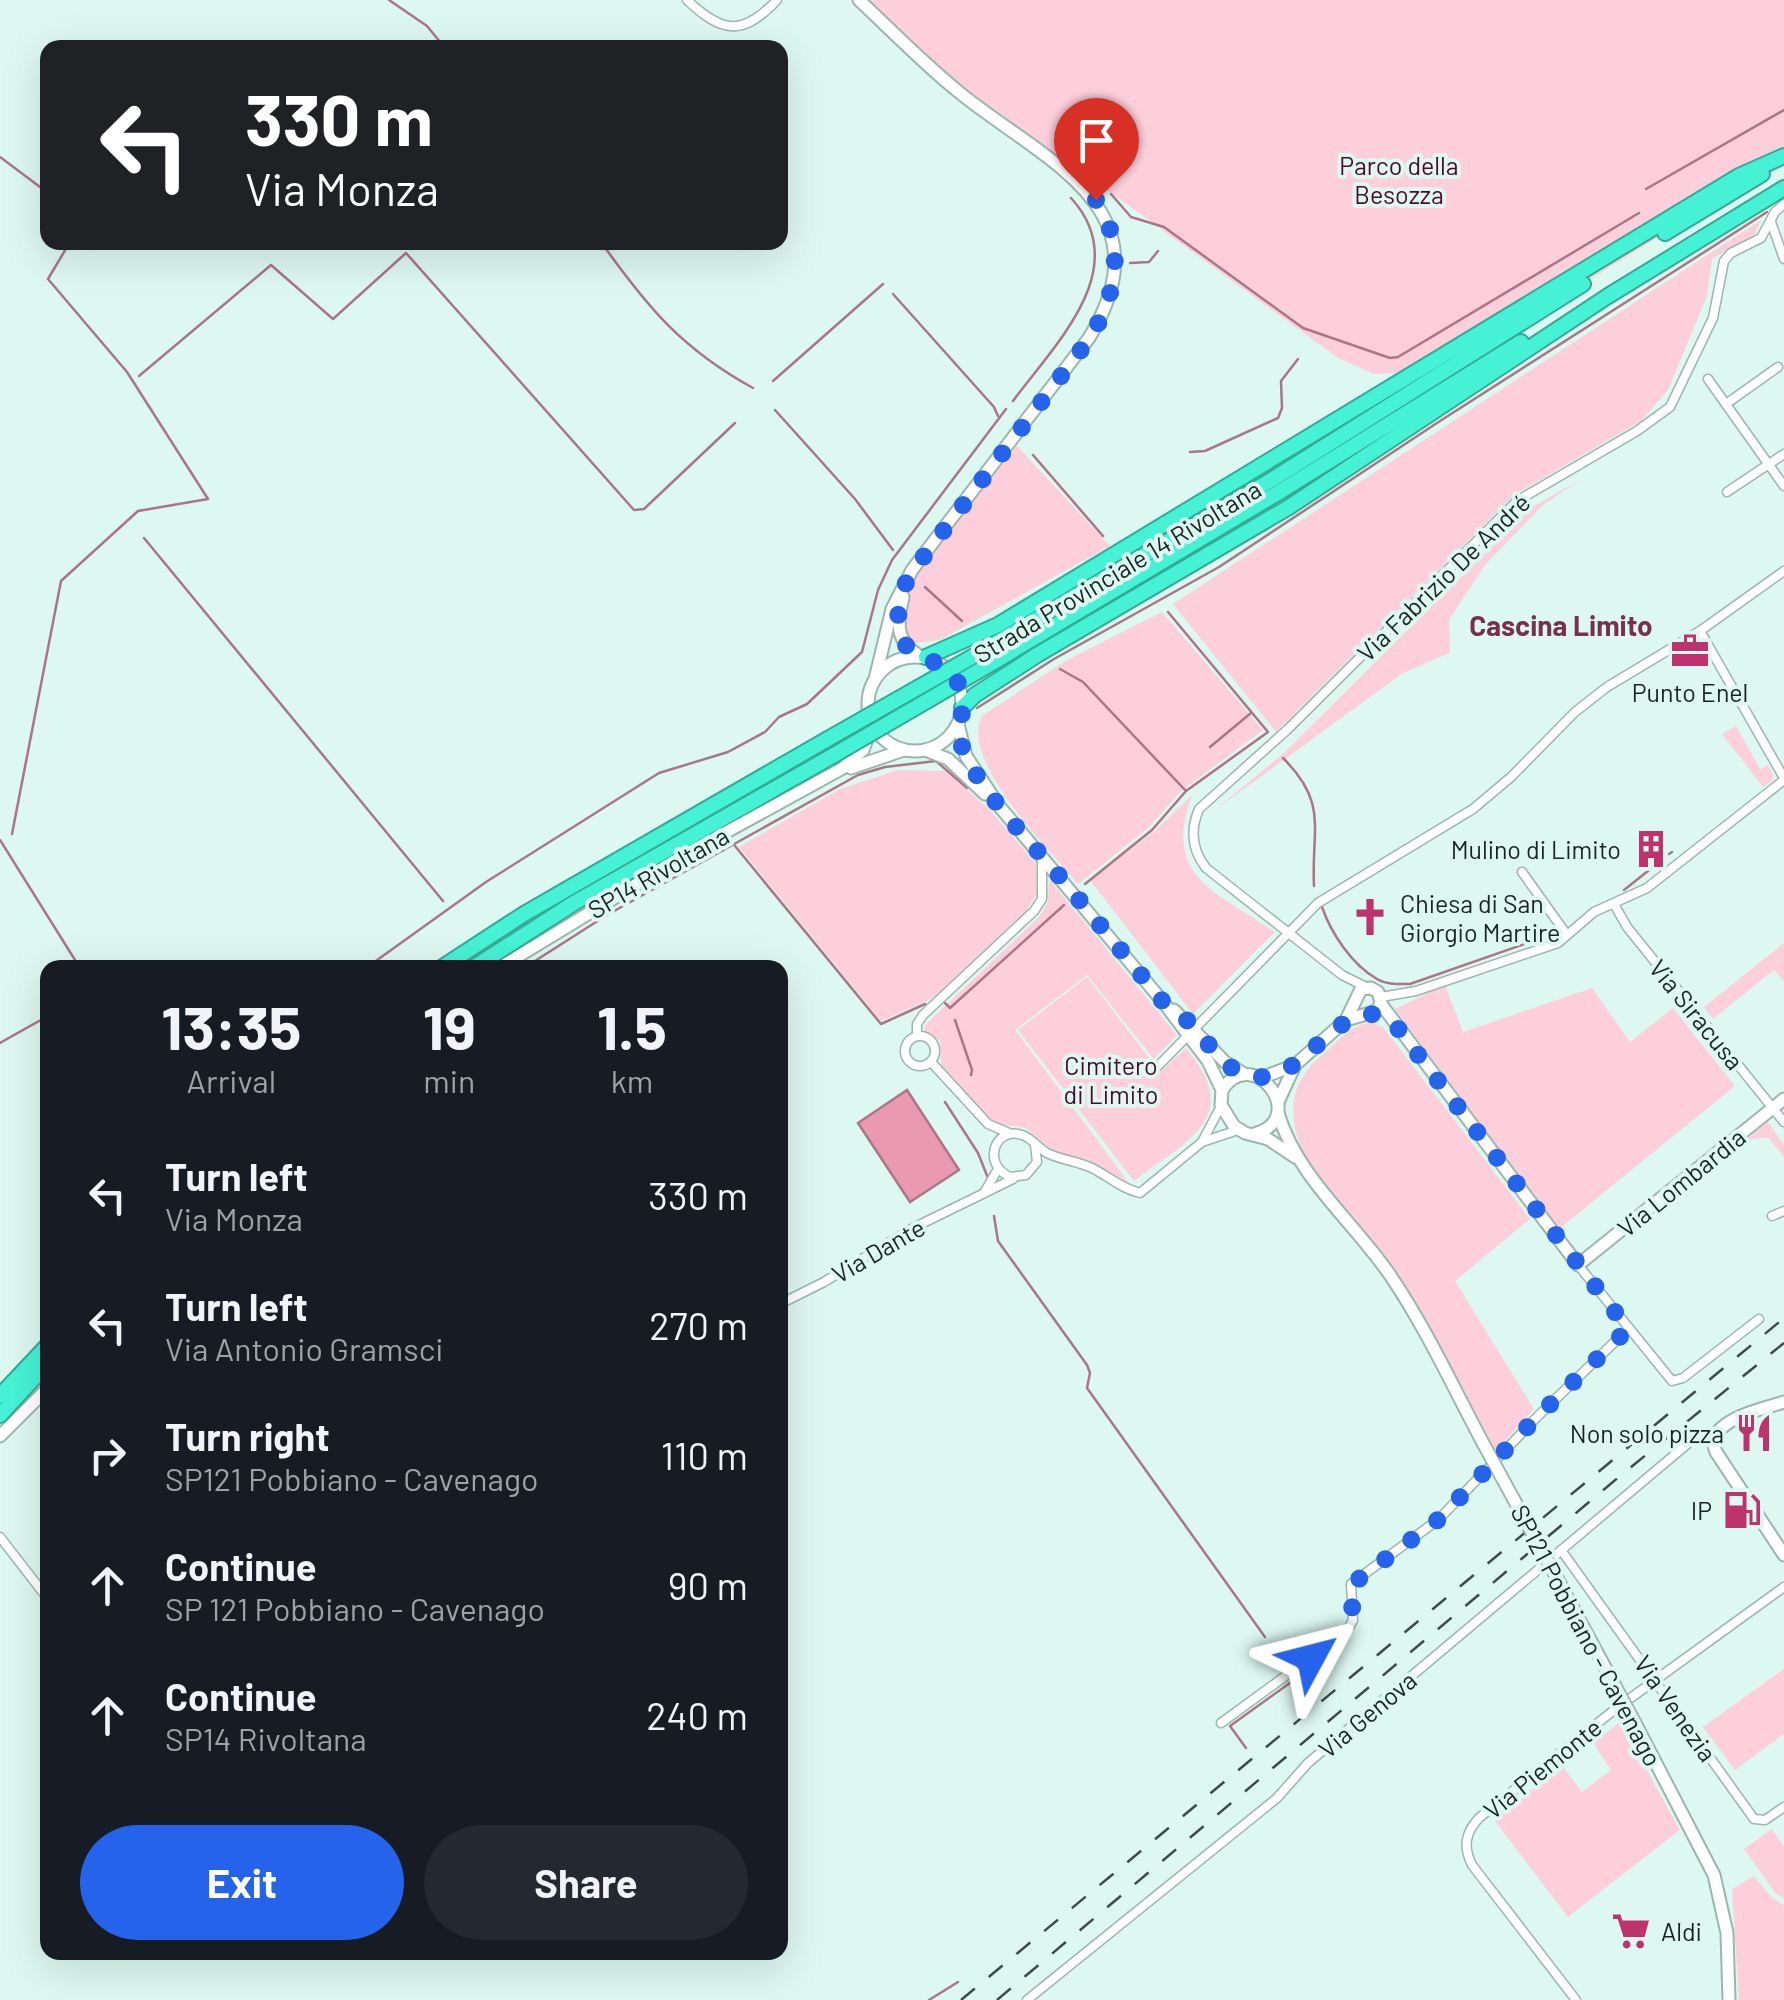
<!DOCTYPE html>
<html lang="en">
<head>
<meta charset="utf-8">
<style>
	:root { --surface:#171b24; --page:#242831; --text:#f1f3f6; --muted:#9ea1a6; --accent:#2563eb }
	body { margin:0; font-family:Barlow,sans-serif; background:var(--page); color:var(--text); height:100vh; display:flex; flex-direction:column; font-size:38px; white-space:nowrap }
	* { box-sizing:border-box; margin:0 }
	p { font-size:32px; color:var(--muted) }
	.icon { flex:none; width:55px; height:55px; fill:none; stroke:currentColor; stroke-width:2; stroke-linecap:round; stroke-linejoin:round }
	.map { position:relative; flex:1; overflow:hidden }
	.panel { position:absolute; left:40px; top:960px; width:748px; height:1000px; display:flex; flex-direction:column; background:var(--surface); border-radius:20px; box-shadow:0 10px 40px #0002 }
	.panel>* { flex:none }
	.top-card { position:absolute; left:40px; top:40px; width:748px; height:210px; border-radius:20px; box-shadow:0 10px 40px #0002; background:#202124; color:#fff; overflow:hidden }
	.pin { position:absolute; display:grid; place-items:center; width:85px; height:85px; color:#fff; margin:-102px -42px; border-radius:50% 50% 50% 0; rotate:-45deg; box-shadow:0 0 10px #0007 }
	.pin .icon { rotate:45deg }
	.me { position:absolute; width:110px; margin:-55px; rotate:52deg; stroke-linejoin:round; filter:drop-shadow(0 0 8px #0008) }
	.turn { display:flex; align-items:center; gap:35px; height:210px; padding:0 40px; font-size:45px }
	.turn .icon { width:130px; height:130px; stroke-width:2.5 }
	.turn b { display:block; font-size:70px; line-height:85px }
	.eta { display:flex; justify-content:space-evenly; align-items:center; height:170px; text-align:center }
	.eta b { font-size:60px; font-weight:700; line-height:70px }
	.button { display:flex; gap:20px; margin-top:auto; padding:20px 40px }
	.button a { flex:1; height:115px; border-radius:60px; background:var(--accent); color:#fff; font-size:40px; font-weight:700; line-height:115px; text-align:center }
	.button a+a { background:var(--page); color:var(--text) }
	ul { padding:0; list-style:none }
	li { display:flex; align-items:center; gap:30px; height:130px; padding:0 40px }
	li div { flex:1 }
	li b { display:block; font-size:38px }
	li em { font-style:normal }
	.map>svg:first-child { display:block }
</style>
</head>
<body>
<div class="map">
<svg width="1784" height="2000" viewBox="0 0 1784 2000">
	<rect width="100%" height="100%" fill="#ddf8f1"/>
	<!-- green -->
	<g fill="#fccfdb">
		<path d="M 860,0 L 1784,0 L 1784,160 L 1514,326 L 1401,373 L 1374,374 L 1338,358 L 1128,205 L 945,78 Z"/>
		<path d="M 1761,220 L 1755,234 L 1712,259 L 1707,296 L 1668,390 L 1641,421 L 1514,495 L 1276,732 L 1173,604 Z"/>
		<path d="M 1017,446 L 1110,546 L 940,640 L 915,643 L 903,632 L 911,581 Z"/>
		<path d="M 1581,479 L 1543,505 L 1485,565 L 1449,620 L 1450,653 L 1403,673 L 1215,810 L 1285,752 L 1529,509 Z"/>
		<path d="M 1162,612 L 1263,730 L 1180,792 L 1149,827 L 1078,884 C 1050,850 959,761 982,716 L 1065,661 Z"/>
		<path d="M 1736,726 L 1760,769 L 1768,765 L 1773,775 L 1772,781 L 1763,787 L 1722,734 Z"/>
		<path d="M 898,770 L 945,771 L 989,809 L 1036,864 L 1037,894 L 1026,911 L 935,997 L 881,1021 L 739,847 L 840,789 Z"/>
		<path d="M 1192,795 C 1162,878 1215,890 1275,932 L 1193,1014 L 1090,880 L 1155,831 Z"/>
		<path d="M 1049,879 L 1177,1035 L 1154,1059 L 1087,975 L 1015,1030 L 1129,1183 L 1090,1161 L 1056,1153 L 1026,1128 L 995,1124 L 945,1071 L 941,1065 L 940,1041 L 924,1031 L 926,1024 L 1039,917 L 1048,902 Z"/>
		<path d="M 1784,943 L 1784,981 L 1774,970 L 1713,1019 L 1704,1007 Z"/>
		<path d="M 1087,977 L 1160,1072 L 1186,1048 C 1245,1118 1187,1140 1134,1181 L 1018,1030 Z"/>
		<path d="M 1445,985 L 1463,1032 L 1592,988 L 1630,1042 L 1673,1008 L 1735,1086 L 1559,1229 L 1395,1009 Z"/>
		<path d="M 1371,1022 L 1383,1027 L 1530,1219 L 1455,1281 L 1534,1409 L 1496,1451 C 1466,1398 1439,1343 1406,1292 C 1367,1230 1237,1127 1321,1056 C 1336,1043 1351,1025 1371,1022 Z"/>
		<path d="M 1768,1122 L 1784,1145 L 1784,1157 L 1768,1137 L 1749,1140 L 1684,1198 L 1680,1194 Z"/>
		<path d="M 1784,1669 L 1784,1734 L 1735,1770 L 1703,1727 Z"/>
		<path d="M 1620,1722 L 1680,1830 L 1568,1917 L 1495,1821 L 1561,1764 L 1582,1792 L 1611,1770 L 1593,1743 Z"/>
		<path d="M 1772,1829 L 1784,1847 L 1784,1898 L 1776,1894 L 1744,1849 Z"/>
		<path d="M 1754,1876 L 1771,1897 L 1784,1905 L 1784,2000 L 1739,2000 L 1732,1889 Z"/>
	</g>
	<!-- water -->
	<path fill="#ea99b2" stroke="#ab7686" stroke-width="2.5" d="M 907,1090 L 959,1170 L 910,1202 L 858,1123 Z"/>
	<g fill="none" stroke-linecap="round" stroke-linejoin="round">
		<!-- stream -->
		<g stroke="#ab7686" stroke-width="2.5">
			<path d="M 389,0 L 427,26 L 445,48"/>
			<path d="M 0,157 L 48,193"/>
			<path d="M 1646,189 L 1784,110"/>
			<path d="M 1111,194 L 1131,217 L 1164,227 L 1303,328 L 1390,358 L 1398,357 L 1639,213"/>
			<path d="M 601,242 C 648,308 682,349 753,388"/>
			<path d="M 1130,263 L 1149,262 L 1158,251"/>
			<path d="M 893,294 L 994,407 L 998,416"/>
			<path d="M 139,376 L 271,265 L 333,319 L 406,253 L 634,510 L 644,509 L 735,423"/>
			<path d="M 773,381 L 883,284"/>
			<path d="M 1013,401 C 1055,344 1135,268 1071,198"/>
			<path d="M 775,410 L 855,499 L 893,550"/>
			<path d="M 1190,452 L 1205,451 L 1278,418 L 1282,408 L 1281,381 L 1298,359"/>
			<path d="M 1033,455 L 1103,536"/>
			<path d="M 144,538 L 443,901"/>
			<path d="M 925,587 L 962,621"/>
			<path d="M 1060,669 L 1083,682 L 1185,790"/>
			<path d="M 977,708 L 1054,659 L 1219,567 L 1440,421 L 1767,212"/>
			<path d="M 1210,747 L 1251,713"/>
			<path d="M 1283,758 C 1329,804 1311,828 1314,886"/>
			<path d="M 12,834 L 61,581 L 138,511 L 208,499 L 127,372 L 48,279 L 70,242"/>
			<path d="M 0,840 L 80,968"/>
			<path d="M 735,846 L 881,1024 L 925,1004"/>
			<path d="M 1669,854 L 1672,852"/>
			<path d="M 1085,884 L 1152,830 L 1186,791 L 1268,732 L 1168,612"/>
			<path d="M 1624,890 L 1658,863"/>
			<path d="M 1322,907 C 1331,933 1352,965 1377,979 C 1387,985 1399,984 1410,984 L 1556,933"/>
			<path d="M 366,968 L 486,882 L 659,773 L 728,752 L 765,732 L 779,717 L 807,704 L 862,652 L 878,590 L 892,560 L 1006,409"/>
			<path d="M 524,968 L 607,915 L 858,775 L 885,767 L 936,761 L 967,788"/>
			<path d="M 945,1003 L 950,1008 L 1064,905"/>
			<path d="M 955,1020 L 972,1070 L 971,1075"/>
			<path d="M 0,1043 L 48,1016"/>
			<path d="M 945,1102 L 978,1153 L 988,1178"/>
			<path d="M 994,1216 L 998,1241 L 1087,1365 L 1090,1373 L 1087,1388 L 1265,1637"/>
			<path d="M 1246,1748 L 1230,1726 L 1294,1680"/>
			<path d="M 929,2000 L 958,1982"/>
		</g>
		<!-- street casing -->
		<g stroke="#9cb5af" stroke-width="11">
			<g id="street">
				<path d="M 687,0 C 722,33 742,37 777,0"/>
				<path d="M 1771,222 L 1784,259"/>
				<path d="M 1708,379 L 1784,486"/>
				<path d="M 1726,404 L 1778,367"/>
				<path d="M 1727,492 L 1784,454"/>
				<path d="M 1700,631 L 1784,778"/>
				<path d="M 1522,872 L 1567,935"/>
				<path d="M 1614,904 L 1627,927 L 1784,1122"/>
				<path d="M 1366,987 L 1342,975 L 1206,868 C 1192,850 1190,830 1199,809 L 1288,729 L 1517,501 L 1637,431 L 1670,407 L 1713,318 L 1724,261 L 1731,253 L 1761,238 L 1775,212 L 1784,204"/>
				<path d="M 1381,997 L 1416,991 L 1558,943 L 1594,912 L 1647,888 L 1784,780"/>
				<circle cx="920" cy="1051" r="15"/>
				<path d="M 917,1036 L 917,1024 L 923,1015 L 1034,911 L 1042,899 L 1042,861"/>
				<path d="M 931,1062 L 988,1124 L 1009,1133"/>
				<path d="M 1157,1067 L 1318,903 L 1473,809 L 1511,777 L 1575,712 L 1607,687 L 1700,631 L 1784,571"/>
				<path d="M 1202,1142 L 1221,1106"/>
				<path d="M 1035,1145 L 1037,1162 L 1026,1175 L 1010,1177 C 981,1164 995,1126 1022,1135 C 1032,1138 1038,1148 1047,1153 C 1061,1160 1077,1161 1092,1168 C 1108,1176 1122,1189 1140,1193 L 1202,1142 L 1238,1130"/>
				<path d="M 984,1193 L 998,1169"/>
				<path d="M 1772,1216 L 1784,1211"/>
				<path d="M 1578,1265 L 1672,1381 L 1683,1378 L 1759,1319"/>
				<path d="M 780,1304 L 824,1282 L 913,1228 L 1013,1179"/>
				<path d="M 0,1537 L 48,1599"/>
				<path d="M 1561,1550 L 1754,1819 L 1765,1820 L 1784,1807"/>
				<path d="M 1221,1723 L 1347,1631 L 1353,1620 L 1351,1584 L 1439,1519 L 1538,1416 L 1628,1329"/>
				<path d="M 1027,2000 L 1277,1798 L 1308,1763 L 1691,1441 L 1699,1438 L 1712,1440"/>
				<path d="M 1576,2000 L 1472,1865 C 1463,1847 1465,1833 1479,1818 L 1614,1710 L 1784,1587"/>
			</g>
		</g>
		<!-- secondary casing -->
		<g stroke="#9cb5af" stroke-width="15">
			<g id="secondary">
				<path d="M 859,0 C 892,31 925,65 960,93 C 1045,162 1169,207 1089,338 L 912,570 L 892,609 L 875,679"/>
				<path d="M 903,597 C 897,623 895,640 918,655"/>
				<circle cx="915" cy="704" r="47"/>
				<path d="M 958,724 L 966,756 L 999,806 L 1164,1003 L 1208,1061 L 1222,1090 L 1221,1105 L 1234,1126 L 1245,1133 L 1268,1139 L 1295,1157"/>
				<path d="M 925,750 L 948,759 L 985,794"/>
				<path d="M 851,768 L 904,750"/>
				<path d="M 499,968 L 688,853 L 843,768 L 863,750 L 870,731"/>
				<path d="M 1381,1004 L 1578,1265 L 1784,1099"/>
				<path d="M 1174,1010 L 1225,1062 L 1244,1074"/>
				<path d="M 1261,1078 L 1295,1065 L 1346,1020 L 1361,989 L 1371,988 L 1378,992 L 1381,1002 L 1377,1011 L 1346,1020"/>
				<path d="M 1222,1090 C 1253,1042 1311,1119 1254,1134"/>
				<path d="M 1278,1102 L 1295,1065"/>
				<path d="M 1278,1113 C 1297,1177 1353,1221 1390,1275 C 1426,1328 1453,1387 1483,1443"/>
				<path d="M 1784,1402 C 1760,1410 1724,1416 1712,1440 L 1716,1452 L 1784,1555"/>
				<path d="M 0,1436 L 48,1388"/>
				<path d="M 1501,1476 L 1518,1507"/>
				<path d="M 1558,1580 L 1614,1684"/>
				<path d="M 1635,1723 L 1714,1875 L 1727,1933 L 1729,2000"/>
			</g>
		</g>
		<!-- highway casing -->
		<g stroke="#36aa96" stroke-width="18">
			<g id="highway">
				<path d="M 1665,233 L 1762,174"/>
				<path d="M 986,649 L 1273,479 L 1583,284"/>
				<path d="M 926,657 L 998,625 L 1739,176 L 1784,156"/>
				<path d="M 992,663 L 1281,491 L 1521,342"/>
				<path d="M 962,708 L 975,695 L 1037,655 L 1289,507 L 1608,296 L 1784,188"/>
				<path d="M 441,968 L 524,914 L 826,740"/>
				<path d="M 473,968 L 574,903 L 834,755"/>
				<path d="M 0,1396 L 48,1345"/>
				<path d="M 0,1415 L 48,1363"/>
			</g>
		</g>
		<!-- street -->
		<use href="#street" stroke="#fff" stroke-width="8"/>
		<!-- secondary -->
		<use href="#secondary" stroke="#fff" stroke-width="11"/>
		<!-- highway -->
		<use href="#highway" stroke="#46f2d5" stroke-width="14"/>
		<!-- rail -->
		<g stroke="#3e4b48" stroke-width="2.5" stroke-dasharray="18 18" stroke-linecap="butt">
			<path d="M 961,2000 L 1784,1318"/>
			<path d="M 997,2000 L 1620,1476 L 1784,1343"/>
		</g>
		<!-- secondary-bridge casing -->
		<g stroke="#9cb5af" stroke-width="15" stroke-linecap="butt">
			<g id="secondary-bridge">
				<path d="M 1483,1443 L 1501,1476"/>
				<path d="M 1518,1507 L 1558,1580"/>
				<path d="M 1614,1684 L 1635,1723"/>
			</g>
		</g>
		<!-- highway-bridge casing -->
		<g stroke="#36aa96" stroke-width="18" stroke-linecap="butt">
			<g id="highway-bridge">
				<path d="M 826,740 L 986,649"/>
				<path d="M 834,755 L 992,663"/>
			</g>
		</g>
		<!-- secondary-bridge -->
		<use href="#secondary-bridge" stroke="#fff" stroke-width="11"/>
		<!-- highway-bridge -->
		<use href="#highway-bridge" stroke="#46f2d5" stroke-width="14"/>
	</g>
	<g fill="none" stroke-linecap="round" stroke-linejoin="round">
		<!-- route -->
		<path stroke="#2563eb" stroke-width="18" stroke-dasharray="0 32.4" d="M 1096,200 C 1126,246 1117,293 1090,338 L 909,576 C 898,599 889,638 915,653 C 931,663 948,663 958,683 C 970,707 952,730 966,757 C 989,800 1025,836 1056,872 C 1092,915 1128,959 1164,1003 C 1173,1009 1181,1015 1189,1022 C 1207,1039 1221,1067 1246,1075 C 1305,1092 1332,994 1390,1018 L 1628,1329 L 1538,1416 L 1439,1519 L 1352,1584 C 1354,1634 1349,1629 1311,1658"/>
	</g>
	<!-- icons -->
	<defs>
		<g id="office-bare" transform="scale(3)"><path d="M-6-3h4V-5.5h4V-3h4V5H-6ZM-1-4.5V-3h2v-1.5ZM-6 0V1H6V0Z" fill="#bd336d" stroke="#ddf8f1" stroke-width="2.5" paint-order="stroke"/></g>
		<g id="building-bare" transform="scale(3)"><path d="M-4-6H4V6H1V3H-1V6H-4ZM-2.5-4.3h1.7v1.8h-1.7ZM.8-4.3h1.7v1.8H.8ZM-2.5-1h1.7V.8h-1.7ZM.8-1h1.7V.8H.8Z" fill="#bd336d" stroke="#ddf8f1" stroke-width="2.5" paint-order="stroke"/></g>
		<g id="church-bare" transform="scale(3)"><path d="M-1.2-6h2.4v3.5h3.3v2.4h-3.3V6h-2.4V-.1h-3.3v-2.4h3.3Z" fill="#bd336d" stroke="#ddf8f1" stroke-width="2.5" paint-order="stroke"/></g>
		<g id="restaurant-bare" transform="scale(3)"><path d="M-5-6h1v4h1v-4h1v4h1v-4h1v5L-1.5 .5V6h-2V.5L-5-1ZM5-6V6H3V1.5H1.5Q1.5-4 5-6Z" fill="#bd336d" stroke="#ddf8f1" stroke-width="2.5" paint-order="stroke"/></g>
		<g id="fuel-bare" transform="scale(3)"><path d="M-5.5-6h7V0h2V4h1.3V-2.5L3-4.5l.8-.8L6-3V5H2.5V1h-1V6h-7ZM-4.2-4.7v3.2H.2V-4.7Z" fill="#bd336d" stroke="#ddf8f1" stroke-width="2.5" paint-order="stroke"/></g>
		<g id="supermarket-bare" transform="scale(3)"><path d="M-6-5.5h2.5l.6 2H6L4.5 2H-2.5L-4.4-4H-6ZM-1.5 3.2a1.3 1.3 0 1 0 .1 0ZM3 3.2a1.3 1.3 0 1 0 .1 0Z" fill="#bd336d" stroke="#ddf8f1" stroke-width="2.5" paint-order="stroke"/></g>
	</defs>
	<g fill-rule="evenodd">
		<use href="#office-bare" x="1690" y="651"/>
		<use href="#building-bare" x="1651" y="849"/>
		<use href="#church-bare" x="1370" y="917"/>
		<use href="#restaurant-bare" x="1754" y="1433"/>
		<use href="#fuel-bare" x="1742" y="1510"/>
		<use href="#supermarket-bare" x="1631" y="1931"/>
	</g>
	<g text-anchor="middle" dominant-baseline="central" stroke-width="8" stroke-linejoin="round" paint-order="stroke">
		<!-- park labels -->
		<g font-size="25" fill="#4f0728" stroke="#ddf8f1">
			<text x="1399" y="165">Parco della<tspan x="1399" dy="29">Besozza</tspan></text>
			<text x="1111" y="1065">Cimitero<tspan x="1111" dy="29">di Limito</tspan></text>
		</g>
		<!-- street labels -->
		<g font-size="25" fill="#192320" stroke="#ddf8f1">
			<text transform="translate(1117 571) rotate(-31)">Strada Provinciale 14 Rivoltana</text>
			<text transform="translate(1443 577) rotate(-44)">Via Fabrizio De André</text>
			<text transform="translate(658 872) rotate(-30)">SP14 Rivoltana</text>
			<text transform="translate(1697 1014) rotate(51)">Via Siracusa</text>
			<text transform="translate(1681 1182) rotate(-39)">Via Lombardia</text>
			<text transform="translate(878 1250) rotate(-30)">Via Dante</text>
			<text transform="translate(1587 1635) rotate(62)">SP121 Pobbiano - Cavenago</text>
			<text transform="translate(1676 1708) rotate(55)">Via Venezia</text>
			<text transform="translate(1367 1714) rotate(-40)">Via Genova</text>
			<text transform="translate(1542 1768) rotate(-39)">Via Piemonte</text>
		</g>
		<!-- poi labels -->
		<g font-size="25" fill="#192320" stroke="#ddf8f1" text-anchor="end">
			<text x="1690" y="692" text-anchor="middle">Punto Enel</text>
			<text x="1621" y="849">Mulino di Limito</text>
			<text x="1400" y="903" text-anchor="start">Chiesa di San<tspan x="1400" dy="29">Giorgio Martire</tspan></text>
			<text x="1724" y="1433">Non solo pizza</text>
			<text x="1712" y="1510">IP</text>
			<text x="1661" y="1931" text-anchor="start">Aldi</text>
		</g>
		<!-- neighbourhood labels -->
		<g font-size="28" font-weight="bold" fill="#76324a" stroke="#ddf8f1">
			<text x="1561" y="625">Cascina Limito</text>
		</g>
	</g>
</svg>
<div class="pin" style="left:1096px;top:200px;background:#d93025"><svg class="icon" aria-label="arrive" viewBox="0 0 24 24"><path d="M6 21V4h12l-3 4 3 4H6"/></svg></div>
<svg class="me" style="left:1311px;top:1658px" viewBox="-20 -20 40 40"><path d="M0-17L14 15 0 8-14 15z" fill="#2563eb" stroke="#fff" stroke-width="4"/></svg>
<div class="top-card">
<div class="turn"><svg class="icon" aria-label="left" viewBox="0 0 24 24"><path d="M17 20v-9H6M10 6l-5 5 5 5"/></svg><div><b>330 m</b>Via Monza</div></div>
</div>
<section class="panel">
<div class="eta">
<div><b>13:35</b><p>Arrival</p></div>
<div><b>19</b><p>min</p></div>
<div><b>1.5</b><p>km</p></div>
</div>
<ul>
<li><svg class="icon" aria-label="left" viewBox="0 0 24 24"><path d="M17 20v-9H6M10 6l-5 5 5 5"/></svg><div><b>Turn left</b><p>Via Monza</p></div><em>330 m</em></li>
<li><svg class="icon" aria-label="left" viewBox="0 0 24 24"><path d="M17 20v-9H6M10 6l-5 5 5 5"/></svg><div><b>Turn left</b><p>Via Antonio Gramsci</p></div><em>270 m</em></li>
<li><svg class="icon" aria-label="right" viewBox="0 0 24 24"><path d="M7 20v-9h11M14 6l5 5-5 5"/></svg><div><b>Turn right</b><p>SP121 Pobbiano - Cavenago</p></div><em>110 m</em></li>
<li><svg class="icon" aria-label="ahead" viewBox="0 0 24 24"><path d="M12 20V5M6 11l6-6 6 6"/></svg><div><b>Continue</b><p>SP 121 Pobbiano - Cavenago</p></div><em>90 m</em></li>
<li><svg class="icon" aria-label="ahead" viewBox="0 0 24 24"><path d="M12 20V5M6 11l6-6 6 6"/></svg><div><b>Continue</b><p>SP14 Rivoltana</p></div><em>240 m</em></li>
</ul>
<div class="button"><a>Exit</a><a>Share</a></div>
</section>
</div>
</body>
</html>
